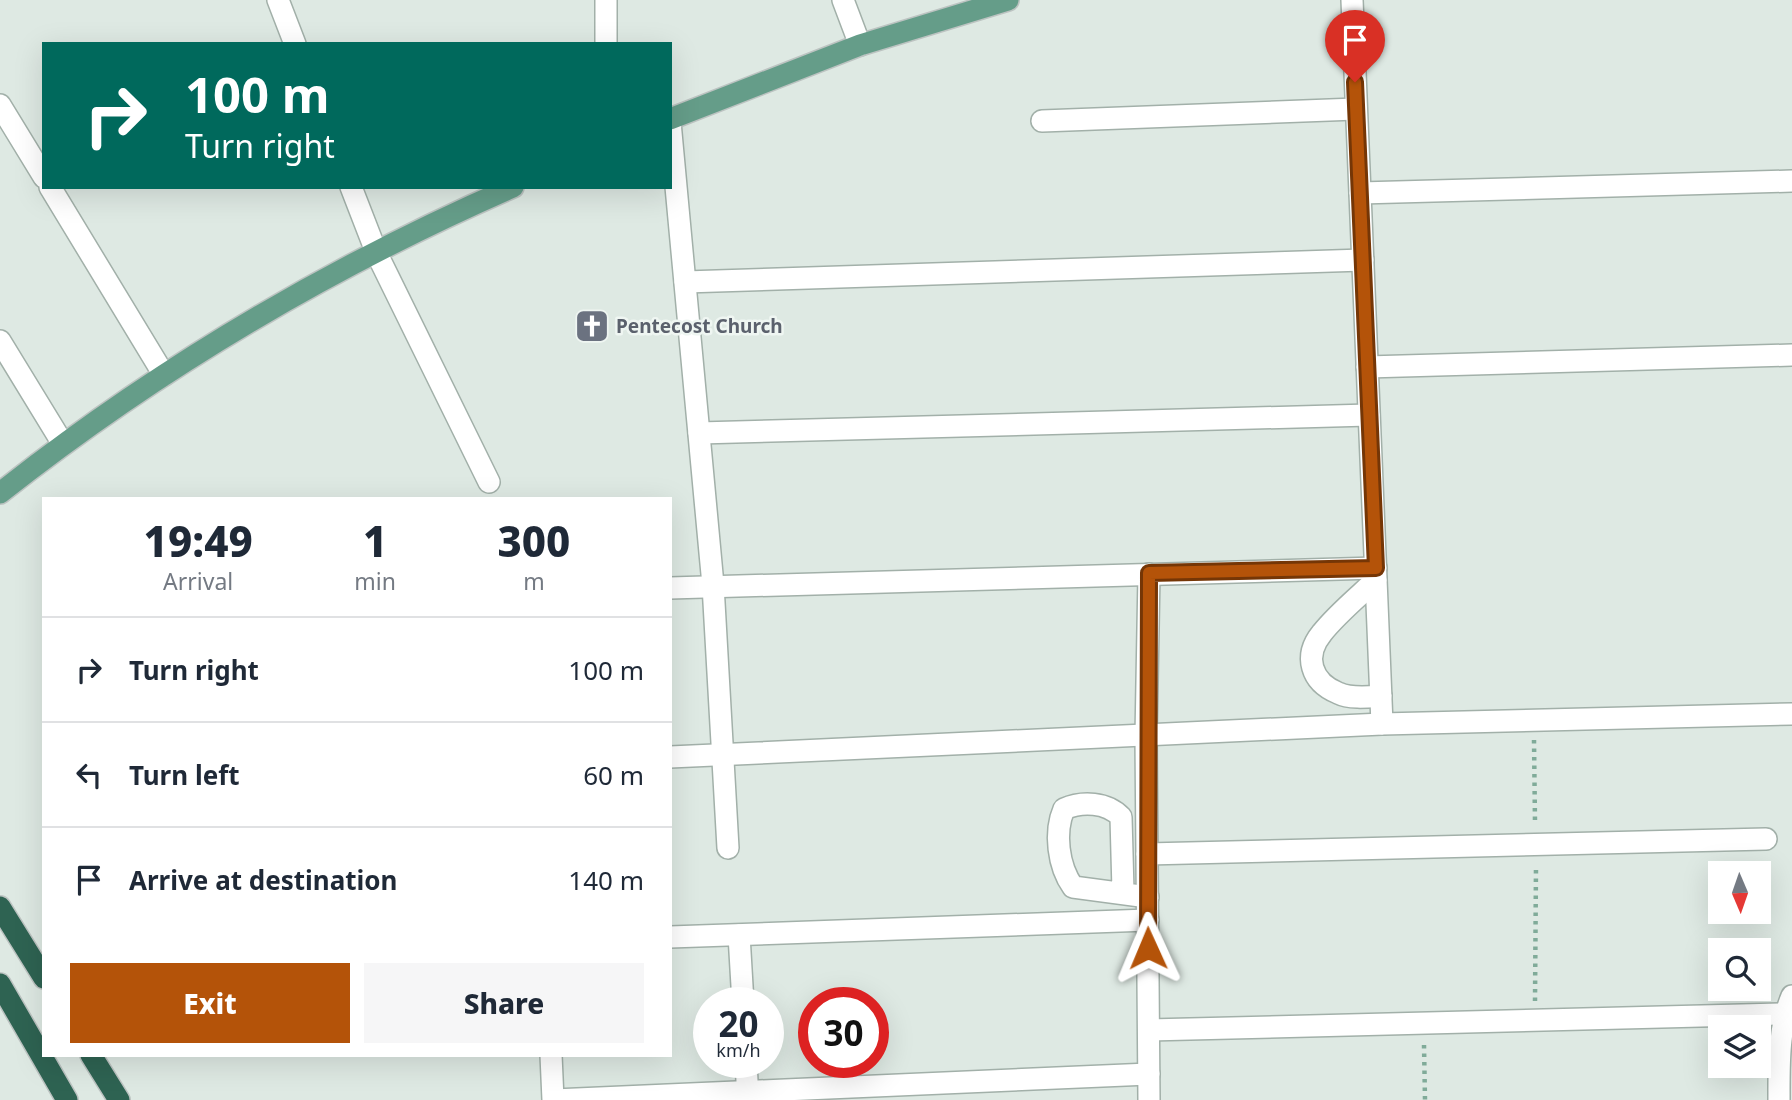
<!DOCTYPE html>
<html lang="en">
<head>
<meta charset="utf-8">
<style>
	:root { --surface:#fff; --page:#f6f6f7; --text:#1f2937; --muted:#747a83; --line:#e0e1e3; --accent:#b45309 }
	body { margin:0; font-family:"Noto Sans",sans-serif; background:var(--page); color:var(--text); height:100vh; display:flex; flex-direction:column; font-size:26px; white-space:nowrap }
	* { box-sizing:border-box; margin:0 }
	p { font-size:23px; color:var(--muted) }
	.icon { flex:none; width:38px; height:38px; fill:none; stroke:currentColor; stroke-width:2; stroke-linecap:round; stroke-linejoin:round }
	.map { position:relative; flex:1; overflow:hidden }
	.side { position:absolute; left:42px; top:497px; width:630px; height:560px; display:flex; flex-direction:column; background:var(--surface); border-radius:0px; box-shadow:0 7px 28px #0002 }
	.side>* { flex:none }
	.banner { position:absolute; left:42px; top:42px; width:630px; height:147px; border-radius:0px; box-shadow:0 7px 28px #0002; background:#00695c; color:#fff; overflow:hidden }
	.needle { width:46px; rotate:178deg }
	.tools { position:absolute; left:1708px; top:861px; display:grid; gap:14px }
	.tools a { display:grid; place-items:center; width:63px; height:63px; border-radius:0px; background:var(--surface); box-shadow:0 7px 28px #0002; font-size:35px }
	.speed { position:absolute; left:693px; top:987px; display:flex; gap:14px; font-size:35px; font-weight:700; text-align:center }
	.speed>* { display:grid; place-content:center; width:91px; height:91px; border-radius:50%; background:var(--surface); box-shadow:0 7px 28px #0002; line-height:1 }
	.speed small { font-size:18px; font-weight:400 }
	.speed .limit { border:10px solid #d22; background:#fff; color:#111 }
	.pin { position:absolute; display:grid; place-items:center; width:60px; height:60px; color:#fff; margin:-72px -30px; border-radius:50% 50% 50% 0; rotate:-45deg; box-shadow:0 0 7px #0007 }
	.pin .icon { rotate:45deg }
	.me { position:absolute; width:77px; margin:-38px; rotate:359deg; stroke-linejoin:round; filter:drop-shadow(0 0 5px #0008) }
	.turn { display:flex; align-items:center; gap:24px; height:147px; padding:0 28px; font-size:32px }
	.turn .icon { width:91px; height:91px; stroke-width:2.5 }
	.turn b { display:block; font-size:49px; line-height:60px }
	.eta { display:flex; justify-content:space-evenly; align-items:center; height:119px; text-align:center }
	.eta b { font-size:42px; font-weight:800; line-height:49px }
	.action { display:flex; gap:14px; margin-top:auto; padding:14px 28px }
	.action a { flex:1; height:80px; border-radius:0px; background:var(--accent); color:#fff; font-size:28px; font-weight:800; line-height:80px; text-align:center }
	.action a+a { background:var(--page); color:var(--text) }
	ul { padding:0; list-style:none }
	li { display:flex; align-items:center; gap:21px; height:105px; padding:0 28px; border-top:2px solid var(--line) }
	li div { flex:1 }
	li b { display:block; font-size:26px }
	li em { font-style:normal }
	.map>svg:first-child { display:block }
</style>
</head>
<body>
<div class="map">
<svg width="1792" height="1100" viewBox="0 0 1792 1100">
	<rect width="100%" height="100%" fill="#dee9e3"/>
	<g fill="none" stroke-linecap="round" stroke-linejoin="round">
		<!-- minor casing -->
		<g stroke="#a2b0a9" stroke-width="24">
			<g id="minor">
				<path d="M 278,0 L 295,44"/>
				<path d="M 843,0 L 860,45"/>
				<path d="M 1352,0 L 1382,724"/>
				<path d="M 606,44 L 606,0"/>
				<path d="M 0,105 L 44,177"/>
				<path d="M 1042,121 L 1356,109"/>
				<path d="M 670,122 L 713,585 L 728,848"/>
				<path d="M 50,187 L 164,375"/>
				<path d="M 351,187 L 377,254 L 489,482"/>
				<path d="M 1360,193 L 1792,181"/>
				<path d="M 685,282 L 1363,260"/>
				<path d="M 0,341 L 63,444"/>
				<path d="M 1367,367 L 1792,355"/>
				<path d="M 699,433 L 1369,415"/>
				<path d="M 1149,574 L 1146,736 L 1149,1100"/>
				<path d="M 1376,580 C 1358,597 1337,614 1322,633 C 1303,656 1311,682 1338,693 C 1350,699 1368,697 1381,696"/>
				<path d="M 670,588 L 1376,568"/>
				<path d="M 670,757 L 1382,724 L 1792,714"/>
				<path d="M 1147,854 L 1766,839"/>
				<path d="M 1123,891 L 1121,817 C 1107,802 1082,801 1064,809 C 1054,832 1058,866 1073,887 L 1148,897"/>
				<path d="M 739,935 L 743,1003"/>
				<path d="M 670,937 L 1148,920"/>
				<path d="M 1149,1030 L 1784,1014"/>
				<path d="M 551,1055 L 553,1100"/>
				<path d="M 746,1062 L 748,1100"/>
				<path d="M 554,1100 L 1149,1074"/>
				<path d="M 1779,1100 C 1779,1065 1778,1029 1792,996"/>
			</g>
		</g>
		<!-- major casing -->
		<g stroke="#bcc3c1" stroke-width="24">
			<g id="major">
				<path d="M 670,119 L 860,45 L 1008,0"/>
				<path d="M 0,493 C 156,370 330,267 513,187"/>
			</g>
		</g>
		<!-- highway casing -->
		<g stroke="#bcc3c1" stroke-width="24">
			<g id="highway">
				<path d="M 0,907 L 44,978"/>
				<path d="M 0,984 L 67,1100"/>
				<path d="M 91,1055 L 119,1100"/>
			</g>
		</g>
		<!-- path -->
		<g stroke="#80ab99" stroke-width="4.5" stroke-dasharray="3.5 5" stroke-linecap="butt">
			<path d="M 1534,740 L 1535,822"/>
			<path d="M 1535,1001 L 1536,866"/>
			<path d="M 1424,1045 L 1425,1100"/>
		</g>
		<!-- minor -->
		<use href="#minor" stroke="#fff" stroke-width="21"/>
		<!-- major -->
		<use href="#major" stroke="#659d89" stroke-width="21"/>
		<!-- highway -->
		<use href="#highway" stroke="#2e6352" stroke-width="21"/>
	</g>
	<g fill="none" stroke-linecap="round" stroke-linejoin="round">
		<!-- route casing -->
		<g stroke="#753606" stroke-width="18">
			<path id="route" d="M 1148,948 L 1149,573 L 1376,568 L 1355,82"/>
		</g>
		<!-- route -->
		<use href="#route" stroke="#b45309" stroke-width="12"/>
	</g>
	<!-- icons -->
	<defs>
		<g id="church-square" transform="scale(1.75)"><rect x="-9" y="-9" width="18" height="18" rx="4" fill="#6b7280" stroke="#eff6f2"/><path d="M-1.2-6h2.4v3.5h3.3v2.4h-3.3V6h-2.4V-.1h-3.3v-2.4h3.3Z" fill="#fff"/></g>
	</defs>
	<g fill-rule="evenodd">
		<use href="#church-square" x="592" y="326"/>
	</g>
	<g text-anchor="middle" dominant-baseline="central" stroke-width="5" stroke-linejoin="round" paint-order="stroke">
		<!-- worship labels -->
		<g font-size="19" font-weight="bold" fill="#5b616d" stroke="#eff6f2" text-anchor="start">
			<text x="616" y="326">Pentecost Church</text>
		</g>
	</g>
</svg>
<div class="tools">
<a><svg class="needle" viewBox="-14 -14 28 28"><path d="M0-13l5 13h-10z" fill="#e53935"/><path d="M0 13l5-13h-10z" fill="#747a83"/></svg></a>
<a><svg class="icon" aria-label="search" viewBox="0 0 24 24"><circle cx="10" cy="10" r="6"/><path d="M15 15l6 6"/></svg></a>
<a><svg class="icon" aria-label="layers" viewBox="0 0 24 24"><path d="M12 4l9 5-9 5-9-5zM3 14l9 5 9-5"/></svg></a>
</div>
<div class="speed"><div>20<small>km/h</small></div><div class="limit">30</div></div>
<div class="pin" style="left:1355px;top:82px;background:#d93025"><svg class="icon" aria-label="arrive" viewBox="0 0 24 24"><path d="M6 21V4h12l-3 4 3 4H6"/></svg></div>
<svg class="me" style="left:1148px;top:948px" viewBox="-20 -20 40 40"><path d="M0-17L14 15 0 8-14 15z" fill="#b45309" stroke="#fff" stroke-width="4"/></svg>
<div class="banner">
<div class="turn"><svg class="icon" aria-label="right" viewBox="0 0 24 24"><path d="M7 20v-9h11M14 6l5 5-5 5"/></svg><div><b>100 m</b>Turn right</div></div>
</div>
<section class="side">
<div class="eta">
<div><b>19:49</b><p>Arrival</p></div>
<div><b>1</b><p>min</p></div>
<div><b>300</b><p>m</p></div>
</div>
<ul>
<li><svg class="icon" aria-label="right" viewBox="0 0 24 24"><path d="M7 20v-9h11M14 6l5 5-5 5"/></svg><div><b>Turn right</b></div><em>100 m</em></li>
<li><svg class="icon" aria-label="left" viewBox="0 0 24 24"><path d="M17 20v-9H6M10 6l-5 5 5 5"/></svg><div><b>Turn left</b></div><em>60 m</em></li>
<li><svg class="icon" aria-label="arrive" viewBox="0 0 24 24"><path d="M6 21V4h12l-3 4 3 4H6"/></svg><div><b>Arrive at destination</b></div><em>140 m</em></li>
</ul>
<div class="action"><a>Exit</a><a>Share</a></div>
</section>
</div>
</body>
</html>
